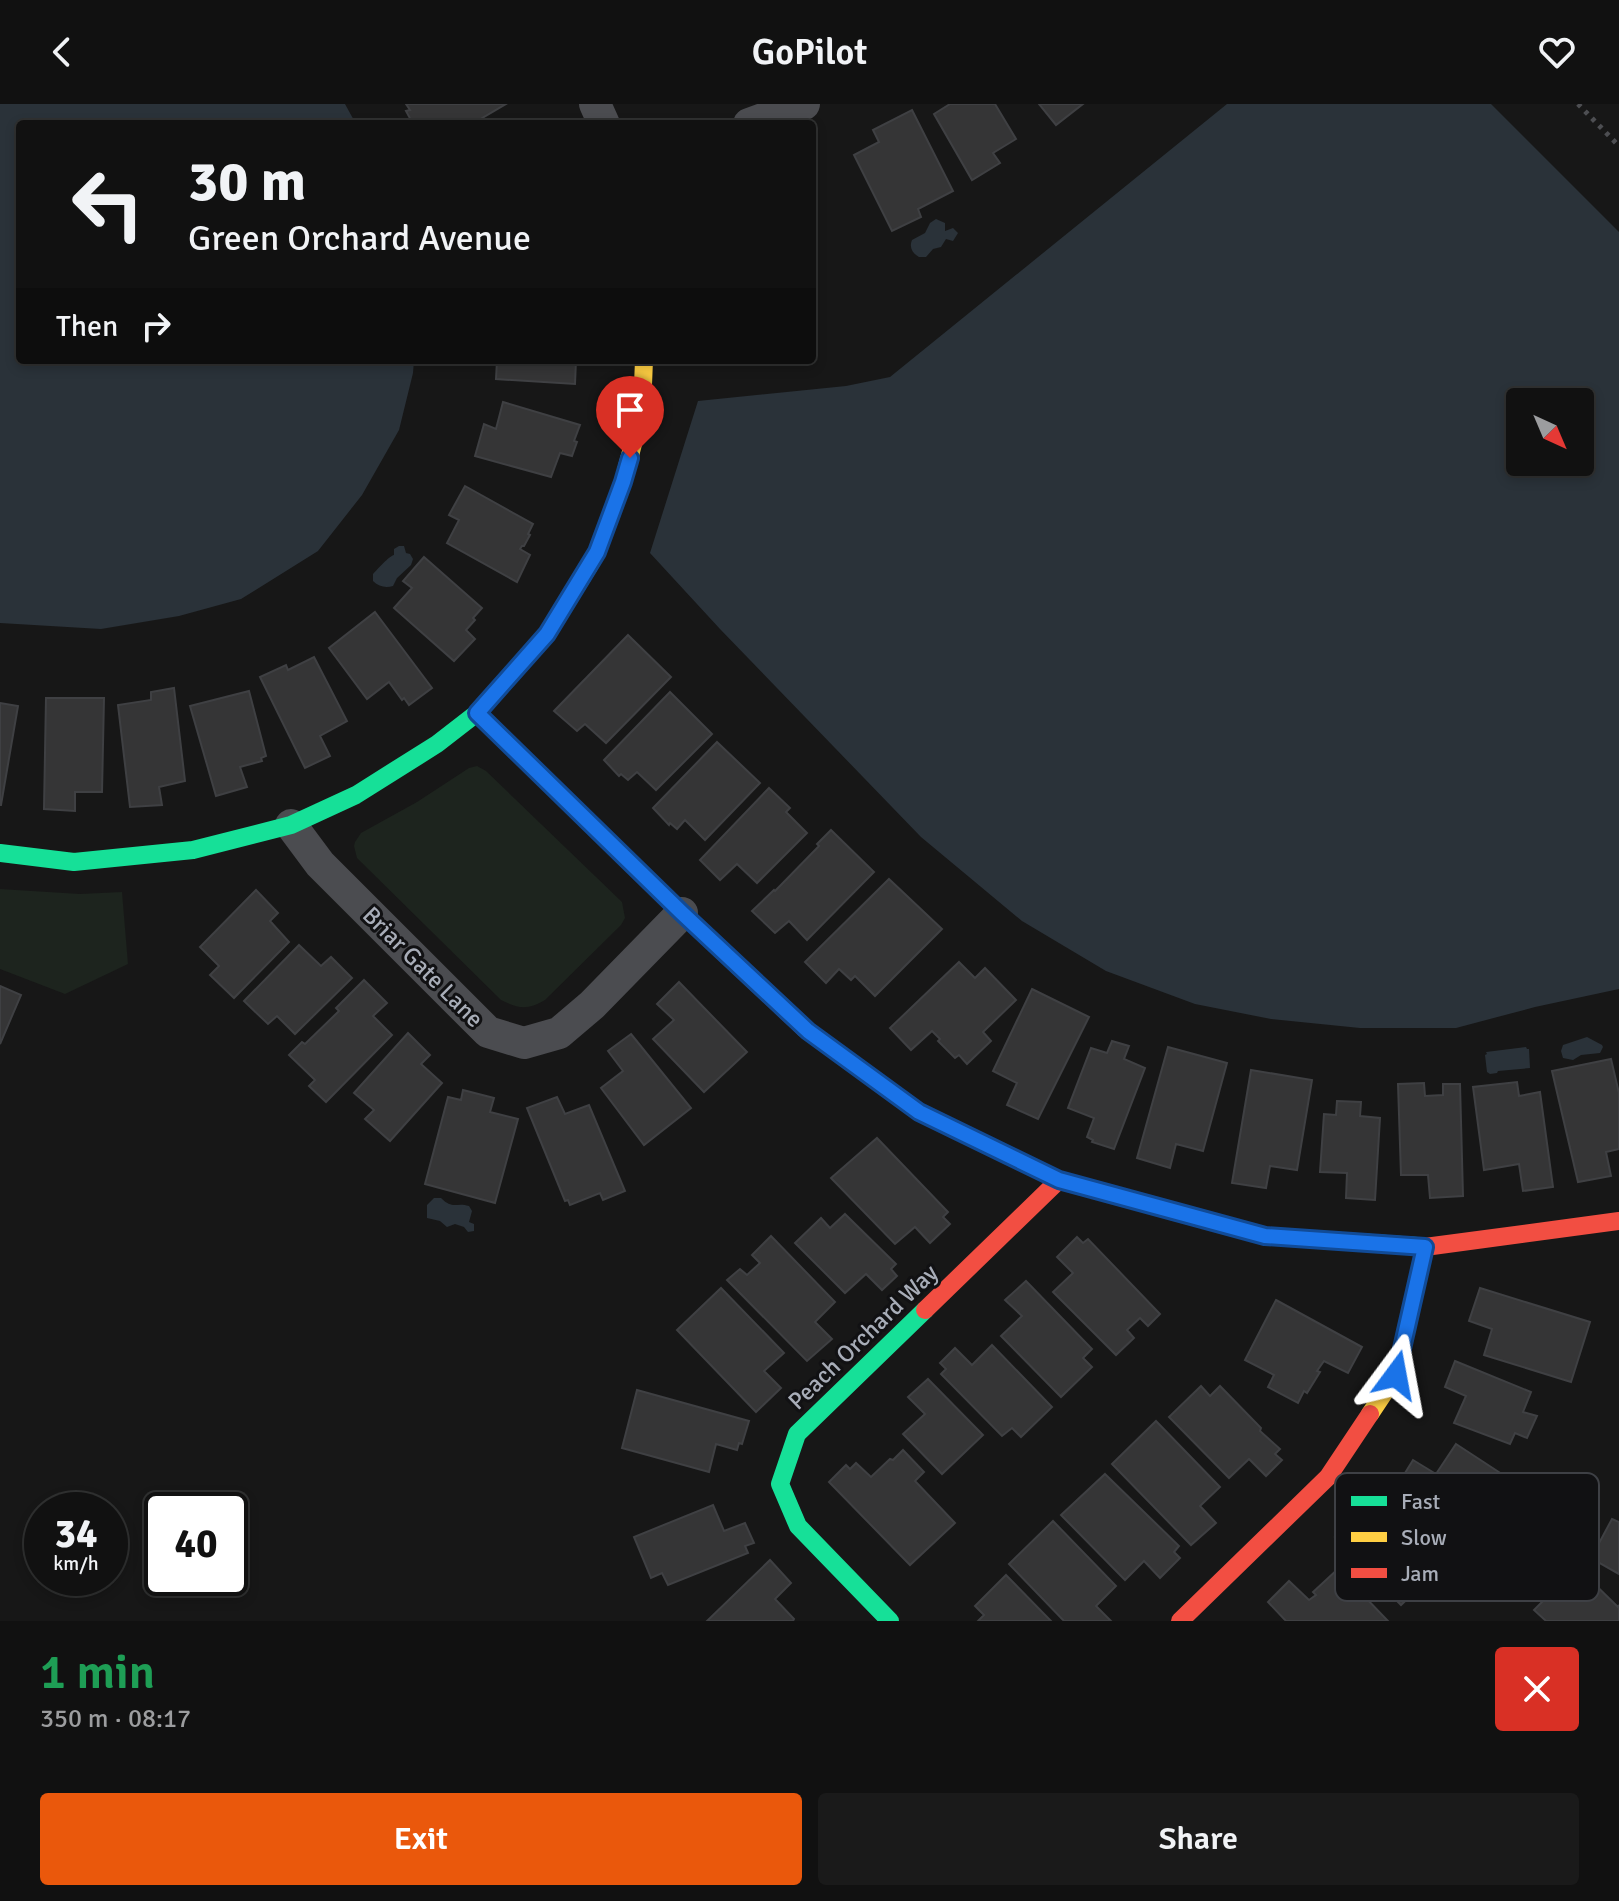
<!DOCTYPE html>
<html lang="en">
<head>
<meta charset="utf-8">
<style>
	:root { --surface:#111; --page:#1a1a1a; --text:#f1f3f6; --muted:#9c9d9f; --line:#303131; --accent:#ea580c }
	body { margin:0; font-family:Signika,sans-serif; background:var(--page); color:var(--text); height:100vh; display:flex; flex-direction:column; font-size:30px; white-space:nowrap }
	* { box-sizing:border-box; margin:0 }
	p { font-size:26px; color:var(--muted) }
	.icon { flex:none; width:44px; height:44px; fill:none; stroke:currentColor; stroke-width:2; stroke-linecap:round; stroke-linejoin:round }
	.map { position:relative; height:1517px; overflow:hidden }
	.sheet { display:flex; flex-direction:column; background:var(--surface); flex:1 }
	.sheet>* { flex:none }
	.top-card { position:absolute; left:16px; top:16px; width:800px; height:244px; border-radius:8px; box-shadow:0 4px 12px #0003,0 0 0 2px var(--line); background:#111; color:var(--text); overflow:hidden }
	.needle { width:52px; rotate:136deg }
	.controls { position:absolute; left:1506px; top:284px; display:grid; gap:16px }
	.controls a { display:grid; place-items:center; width:88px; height:88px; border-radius:8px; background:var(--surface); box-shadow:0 4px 12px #0003,0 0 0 2px var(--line); font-size:40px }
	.speed { position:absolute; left:24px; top:1388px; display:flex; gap:16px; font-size:40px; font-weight:700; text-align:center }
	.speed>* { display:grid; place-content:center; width:104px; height:104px; border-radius:50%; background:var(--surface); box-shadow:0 4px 12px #0003,0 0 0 2px var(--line); line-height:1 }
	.speed small { font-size:20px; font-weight:400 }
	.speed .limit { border:4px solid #111; border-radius:12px; background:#fff; color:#111 }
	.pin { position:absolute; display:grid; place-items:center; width:68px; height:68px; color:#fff; margin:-82px -34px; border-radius:50% 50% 50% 0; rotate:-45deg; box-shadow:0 0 8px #0007 }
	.pin .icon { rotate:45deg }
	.me { position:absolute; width:88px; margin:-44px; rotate:13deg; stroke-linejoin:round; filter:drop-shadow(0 0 6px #0008) }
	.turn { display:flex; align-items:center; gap:28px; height:168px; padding:0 40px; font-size:36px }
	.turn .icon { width:104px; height:104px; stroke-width:2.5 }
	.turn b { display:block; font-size:56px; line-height:68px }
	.then { display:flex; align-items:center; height:76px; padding:0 40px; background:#0003; gap:16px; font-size:30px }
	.round { display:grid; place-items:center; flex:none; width:84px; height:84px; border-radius:8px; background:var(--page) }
	.headline { display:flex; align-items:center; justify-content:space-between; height:136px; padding:0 40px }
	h1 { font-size:48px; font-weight:600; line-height:60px; color:#1e9e55 }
	.cta { display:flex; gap:16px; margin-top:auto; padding:16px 40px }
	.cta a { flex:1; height:92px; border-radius:8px; background:var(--accent); color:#fff; font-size:32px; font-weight:600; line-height:92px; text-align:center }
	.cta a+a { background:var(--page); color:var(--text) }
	header { display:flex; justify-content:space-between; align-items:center; height:104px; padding:0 40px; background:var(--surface); font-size:36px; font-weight:600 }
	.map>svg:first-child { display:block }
</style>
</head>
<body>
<header><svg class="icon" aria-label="back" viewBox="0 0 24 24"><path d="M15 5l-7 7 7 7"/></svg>GoPilot<svg class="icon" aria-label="heart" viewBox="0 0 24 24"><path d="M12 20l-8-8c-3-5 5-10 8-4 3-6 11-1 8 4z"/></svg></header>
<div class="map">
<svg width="1619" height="1517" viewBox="0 0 1619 1517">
	<rect width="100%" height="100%" fill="#171717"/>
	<!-- green -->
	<g fill="#1d241e">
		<path d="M 477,662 L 486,667 L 622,798 L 625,814 L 621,821 L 545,896 C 527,906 520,905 501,896 L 357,754 L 354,742 L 355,738 L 361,729 L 417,698 L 469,664 Z"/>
		<path d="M 0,785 L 80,790 L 122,788 L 128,860 L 65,890 L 0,865 Z"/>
	</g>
	<!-- water -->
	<g fill="#2a3239" fill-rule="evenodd">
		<path d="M 0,0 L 345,0 L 356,20 L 20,20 L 20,256 L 414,256 L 413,269 L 399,326 L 362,391 L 318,447 L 241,495 L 179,512 L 101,525 L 0,519 Z"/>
		<path d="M 1227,0 L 1491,0 L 1619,128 L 1619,885 L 1535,903 L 1456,924 L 1360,924 L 1271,915 L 1195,900 L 1106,867 L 1022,817 L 921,733 L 720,525 L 650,449 L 698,297 L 846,282 L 890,273 ZM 1520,298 L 1580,298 L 1580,358 L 1520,358 Z"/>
		<path d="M 936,115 L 945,119 L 945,127 L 953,124 L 958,129 L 953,137 L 946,135 L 941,143 L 933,145 L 926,153 L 919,153 C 912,149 909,143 912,136 L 925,129 L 930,119 Z"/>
		<path d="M 399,442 L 404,442 L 406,449 L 410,450 L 413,455 L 411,461 L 397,474 L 393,482 C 386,484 379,483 373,477 L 373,470 C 378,465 389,452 394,451 L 394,445 Z"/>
		<path d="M 1587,933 L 1602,941 L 1603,943 L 1600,949 L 1581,951 L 1573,956 L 1563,954 L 1561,947 L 1563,941 Z"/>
		<path d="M 1526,943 L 1527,945 L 1529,945 L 1530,964 L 1498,967 L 1497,969 L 1490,970 L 1487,968 L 1485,951 L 1487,950 L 1486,948 Z"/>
		<path d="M 434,1094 L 441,1094 C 453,1106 456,1098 469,1102 L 472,1107 L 469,1118 L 474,1120 L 474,1127 L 468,1128 L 464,1123 L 455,1120 L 447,1123 L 440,1117 L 427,1114 L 427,1101 Z"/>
	</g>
	<!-- building -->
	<g fill="#353536" stroke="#3f4043" stroke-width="2">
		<path d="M 406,0 L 506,0 L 472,20 L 413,20 L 406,7 L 410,6 Z"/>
		<path d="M 950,0 L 995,0 L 1016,35 L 993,49 L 1000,59 L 972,76 L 934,10 Z"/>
		<path d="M 1039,0 L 1083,0 L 1056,21 Z"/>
		<path d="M 912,6 L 953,87 L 918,105 L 921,113 L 892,127 L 854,51 L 879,38 L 873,26 Z"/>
		<path d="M 497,256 L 576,256 L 575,280 L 496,275 Z"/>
		<path d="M 503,298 L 580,321 L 574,337 L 577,338 L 572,352 L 560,349 L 551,373 L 475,352 L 484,320 L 496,325 Z"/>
		<path d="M 465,382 L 533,420 L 528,430 L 530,431 L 524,442 L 522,442 L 520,445 L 530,451 L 517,478 L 447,439 L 459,416 L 449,411 Z"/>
		<path d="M 424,453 L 482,504 L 473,514 L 475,516 L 466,526 L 475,535 L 454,557 L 394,504 L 412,484 L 403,477 Z"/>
		<path d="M 375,508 L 432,584 L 409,601 L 404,594 L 402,596 L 389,578 L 367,595 L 329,544 Z"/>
		<path d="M 628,531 L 671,573 L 606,639 L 585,620 L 577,627 L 554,607 Z"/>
		<path d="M 314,553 L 347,617 L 320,632 L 330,652 L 305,664 L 260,573 L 286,561 L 288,566 Z"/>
		<path d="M 174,584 L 185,677 L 159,683 L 162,701 L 130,703 L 118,601 L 151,596 L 151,588 Z"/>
		<path d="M 249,587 L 266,652 L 261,654 L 262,657 L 240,663 L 247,683 L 216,692 L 190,602 Z"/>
		<path d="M 670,588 L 712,630 L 656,686 L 637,668 L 628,676 L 621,670 L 619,672 L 604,656 Z"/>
		<path d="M 46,594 L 104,594 L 102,688 L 75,688 L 75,707 L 44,705 Z"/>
		<path d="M 0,599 L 18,602 L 1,701 L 0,701 Z"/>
		<path d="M 717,638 L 760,679 L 705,736 L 685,716 L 677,725 L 670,719 L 669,721 L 653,704 Z"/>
		<path d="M 769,684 L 790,704 L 786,708 L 807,729 L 757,779 L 737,760 L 720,776 L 700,756 Z"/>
		<path d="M 831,726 L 874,768 L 807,836 L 789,817 L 775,829 L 752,807 L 774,786 L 775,787 L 819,742 L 817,740 Z"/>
		<path d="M 889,775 L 942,825 L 875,892 L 855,872 L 851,876 L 839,865 L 826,879 L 805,858 Z"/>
		<path d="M 256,786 L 278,809 L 270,817 L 289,838 L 234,894 L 210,871 L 219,862 L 200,843 Z"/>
		<path d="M 299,841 L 321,862 L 331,853 L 352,874 L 295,930 L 277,912 L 268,920 L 244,897 Z"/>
		<path d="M 959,858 L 975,874 L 985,864 L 1016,896 L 983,928 L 991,937 L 967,960 L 959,951 L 955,954 L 938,937 L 940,935 L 932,927 L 911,946 L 890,924 Z"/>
		<path d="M 364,876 L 387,899 L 373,912 L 392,931 L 326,998 L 309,982 L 315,976 L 289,951 L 302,938 L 305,940 L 339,907 L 336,904 Z"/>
		<path d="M 679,878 L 747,948 L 704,988 L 653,935 L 674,916 L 657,900 Z"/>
		<path d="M 0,882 L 21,891 L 0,940 Z"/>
		<path d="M 1032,885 L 1089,913 L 1038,1015 L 1007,1001 L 1017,979 L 993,967 Z"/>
		<path d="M 408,929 L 430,951 L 421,960 L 442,979 L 390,1037 L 365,1015 L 374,1006 L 354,989 Z"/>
		<path d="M 631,930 L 691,1004 L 644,1041 L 601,984 L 623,967 L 608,947 Z"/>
		<path d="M 1112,937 L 1129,942 L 1124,955 L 1145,964 L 1114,1045 L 1092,1038 L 1093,1036 L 1087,1033 L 1094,1014 L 1068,1004 L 1091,944 L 1107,949 Z"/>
		<path d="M 1168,943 L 1227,959 L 1203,1047 L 1176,1040 L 1170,1064 L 1137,1054 Z"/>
		<path d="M 1611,955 L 1619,989 L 1619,1045 L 1606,1048 L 1611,1072 L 1578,1078 L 1552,967 Z"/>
		<path d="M 1251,966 L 1312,976 L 1297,1066 L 1270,1062 L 1266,1084 L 1232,1079 Z"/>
		<path d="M 1517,978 L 1519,992 L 1540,988 L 1553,1083 L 1523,1087 L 1519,1060 L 1484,1066 L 1473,983 Z"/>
		<path d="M 1424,979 L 1425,992 L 1443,991 L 1443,980 L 1460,980 L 1463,1092 L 1430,1094 L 1428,1071 L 1401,1071 L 1398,980 Z"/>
		<path d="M 463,986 L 494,994 L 490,1008 L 518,1015 L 495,1099 L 425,1080 L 448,993 L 461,996 Z"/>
		<path d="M 557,993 L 565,1010 L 589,1001 L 625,1087 L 603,1096 L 600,1089 L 570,1101 L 568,1096 L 565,1097 L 527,1004 Z"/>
		<path d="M 1337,997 L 1361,998 L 1360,1012 L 1380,1014 L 1375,1096 L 1346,1094 L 1347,1069 L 1320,1068 L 1324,1010 L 1336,1011 Z"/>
		<path d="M 877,1034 L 948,1108 L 943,1113 L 950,1120 L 930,1139 L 915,1123 L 895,1140 L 831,1074 Z"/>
		<path d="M 845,1110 L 896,1160 L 891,1165 L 897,1172 L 882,1186 L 866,1170 L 845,1189 L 795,1139 L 821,1114 L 830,1124 Z"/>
		<path d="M 771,1132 L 835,1198 L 815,1218 L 832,1235 L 807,1257 L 727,1176 L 740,1165 L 747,1171 L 760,1159 L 752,1151 Z"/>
		<path d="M 1077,1133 L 1083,1139 L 1088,1135 L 1160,1210 L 1148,1222 L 1140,1214 L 1127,1226 L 1134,1234 L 1116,1251 L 1053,1188 L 1073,1169 L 1057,1153 Z"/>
		<path d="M 1026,1177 L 1092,1245 L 1083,1254 L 1092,1263 L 1061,1293 L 1001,1232 L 1022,1212 L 1005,1196 Z"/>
		<path d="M 721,1184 L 784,1249 L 764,1267 L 781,1284 L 756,1308 L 677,1226 Z"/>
		<path d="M 1480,1184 L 1590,1218 L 1571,1278 L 1484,1251 L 1492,1225 L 1469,1217 Z"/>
		<path d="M 1276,1196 L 1362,1243 L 1348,1269 L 1324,1257 L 1317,1267 L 1320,1268 L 1307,1289 L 1304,1287 L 1298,1299 L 1268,1283 L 1274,1271 L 1245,1256 Z"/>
		<path d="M 992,1241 L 1052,1303 L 1021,1333 L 1012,1324 L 1002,1332 L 941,1270 L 946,1265 L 940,1259 L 955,1244 L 972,1261 Z"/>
		<path d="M 1455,1257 L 1531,1288 L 1523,1308 L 1537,1312 L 1527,1334 L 1515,1329 L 1510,1340 L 1454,1319 L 1466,1292 L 1445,1283 Z"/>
		<path d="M 928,1275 L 983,1331 L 942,1370 L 903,1330 L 925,1310 L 908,1293 Z"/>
		<path d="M 1201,1282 L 1210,1292 L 1220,1282 L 1261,1324 L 1260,1327 L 1280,1345 L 1275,1350 L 1282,1356 L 1266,1372 L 1249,1355 L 1229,1374 L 1169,1313 Z"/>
		<path d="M 637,1286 L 749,1317 L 742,1340 L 739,1339 L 737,1346 L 716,1340 L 709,1368 L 622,1344 Z"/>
		<path d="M 1156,1317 L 1220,1383 L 1200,1402 L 1216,1419 L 1191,1441 L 1112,1360 Z"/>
		<path d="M 1456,1340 L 1514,1378 L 1478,1434 L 1397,1382 L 1413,1356 L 1436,1370 Z"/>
		<path d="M 903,1346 L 924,1368 L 915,1377 L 955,1419 L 910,1461 L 829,1378 L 846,1361 L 850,1365 L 856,1359 L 871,1373 L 890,1355 L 893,1356 Z"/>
		<path d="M 1105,1370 L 1179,1442 L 1174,1448 L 1180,1454 L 1160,1474 L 1144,1457 L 1125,1476 L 1061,1411 Z"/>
		<path d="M 713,1401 L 724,1427 L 745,1419 L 754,1439 L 745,1442 L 748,1449 L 668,1481 L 662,1469 L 651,1474 L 634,1433 Z"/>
		<path d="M 1395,1410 L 1444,1460 L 1401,1501 L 1335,1433 L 1357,1412 L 1373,1428 Z"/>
		<path d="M 1612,1415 L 1619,1418 L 1619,1470 L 1591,1454 Z"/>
		<path d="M 1053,1417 L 1116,1482 L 1096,1502 L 1111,1517 L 1064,1517 L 1009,1460 Z"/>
		<path d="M 770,1456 L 791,1479 L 775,1495 L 794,1515 L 793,1517 L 707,1517 Z"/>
		<path d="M 1577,1463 L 1618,1503 L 1619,1501 L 1619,1517 L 1546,1517 L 1534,1506 Z"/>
		<path d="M 1338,1465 L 1388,1517 L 1286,1517 L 1268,1498 L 1289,1477 L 1309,1496 L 1316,1491 L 1313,1488 Z"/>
		<path d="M 1006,1471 L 1051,1517 L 978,1517 L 984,1511 L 975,1502 Z"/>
	</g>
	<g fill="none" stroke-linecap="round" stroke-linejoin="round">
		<!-- path -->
		<path stroke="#4d4e52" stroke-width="5" stroke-dasharray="4 6" stroke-linecap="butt" d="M 1578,0 L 1619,42"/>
		<!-- street -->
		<g stroke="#4b4c50" stroke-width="32">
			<path d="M 595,0 L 604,20"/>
			<path d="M 749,20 L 804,0"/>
			<path d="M 291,721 L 320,760 L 488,928 L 524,939 L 559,929 L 592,901 L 682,809"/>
		</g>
		<!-- fast -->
		<g stroke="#16e098" stroke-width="18">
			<path d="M 0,749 L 74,758 L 193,746 L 291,721 L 356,691 L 437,640 L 477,609 L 547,530 L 589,462"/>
			<path d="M 805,925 L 919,1008 L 1059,1076 L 1265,1132 L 1417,1142"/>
			<path d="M 890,1517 L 798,1422 L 780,1380 L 797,1330 L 925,1206"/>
		</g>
		<!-- slow -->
		<g stroke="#ffcf43" stroke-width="18">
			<path d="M 589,462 L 597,448 L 623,378 L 642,306 L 644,256"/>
			<path d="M 1370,1310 L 1396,1271 L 1425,1143"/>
		</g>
		<!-- jam -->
		<g stroke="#f24e42" stroke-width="18">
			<path d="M 477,609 L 682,809 L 805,925"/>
			<path d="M 1417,1142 L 1425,1143 L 1619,1117"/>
			<path d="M 925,1206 L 1059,1076"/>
			<path d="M 1180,1517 L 1328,1373 L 1370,1310"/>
		</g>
	</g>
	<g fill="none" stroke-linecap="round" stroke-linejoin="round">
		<!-- route casing -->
		<g stroke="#114b97" stroke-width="20">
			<path id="route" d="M 630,354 L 623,378 L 597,448 L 547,530 L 477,609 L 682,809 L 808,927 L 919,1008 L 1059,1076 L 1265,1132 L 1425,1143 L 1396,1271"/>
		</g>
		<!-- route -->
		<use href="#route" stroke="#1a73e8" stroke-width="14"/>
	</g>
	<g text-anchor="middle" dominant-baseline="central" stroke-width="6" stroke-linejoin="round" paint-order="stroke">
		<!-- street labels -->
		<g font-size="24" fill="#a8adb8" stroke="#111113">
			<text transform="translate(423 863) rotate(45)">Briar Gate Lane</text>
			<text transform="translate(863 1233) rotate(-44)">Peach Orchard Way</text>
		</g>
	</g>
	<!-- legend -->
	<rect x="1335" y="1369" width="264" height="128" rx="12" fill="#111113" stroke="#3e4045" stroke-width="2"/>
	<rect x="1351" y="1392" width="36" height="10" fill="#16e098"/>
	<rect x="1351" y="1428" width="36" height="10" fill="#ffcf43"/>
	<rect x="1351" y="1464" width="36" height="10" fill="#f24e42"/>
	<g font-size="22" fill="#a8adb8">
		<text x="1401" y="1405">Fast</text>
		<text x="1401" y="1441">Slow</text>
		<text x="1401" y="1477">Jam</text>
	</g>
</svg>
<div class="controls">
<a><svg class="needle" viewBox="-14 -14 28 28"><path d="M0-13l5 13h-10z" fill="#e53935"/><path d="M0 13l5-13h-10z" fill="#9c9d9f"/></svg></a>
</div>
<div class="speed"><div>34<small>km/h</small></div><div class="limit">40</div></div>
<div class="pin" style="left:630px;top:354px;background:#d93025"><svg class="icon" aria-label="arrive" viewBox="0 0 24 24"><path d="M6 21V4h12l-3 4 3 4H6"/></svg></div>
<svg class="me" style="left:1396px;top:1271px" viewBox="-20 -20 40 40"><path d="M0-17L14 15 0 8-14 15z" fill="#1a73e8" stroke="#fff" stroke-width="4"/></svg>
<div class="top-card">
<div class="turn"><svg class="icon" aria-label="left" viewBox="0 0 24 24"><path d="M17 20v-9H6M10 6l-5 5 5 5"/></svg><div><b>30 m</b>Green Orchard Avenue</div></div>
<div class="then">Then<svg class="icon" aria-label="right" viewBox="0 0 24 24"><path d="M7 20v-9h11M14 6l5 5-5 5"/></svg></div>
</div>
</div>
<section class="sheet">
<div class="headline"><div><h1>1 min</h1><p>350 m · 08:17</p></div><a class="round" style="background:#d93025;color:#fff"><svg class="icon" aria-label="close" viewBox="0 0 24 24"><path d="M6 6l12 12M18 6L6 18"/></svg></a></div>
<div class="cta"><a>Exit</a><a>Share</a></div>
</section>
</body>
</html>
